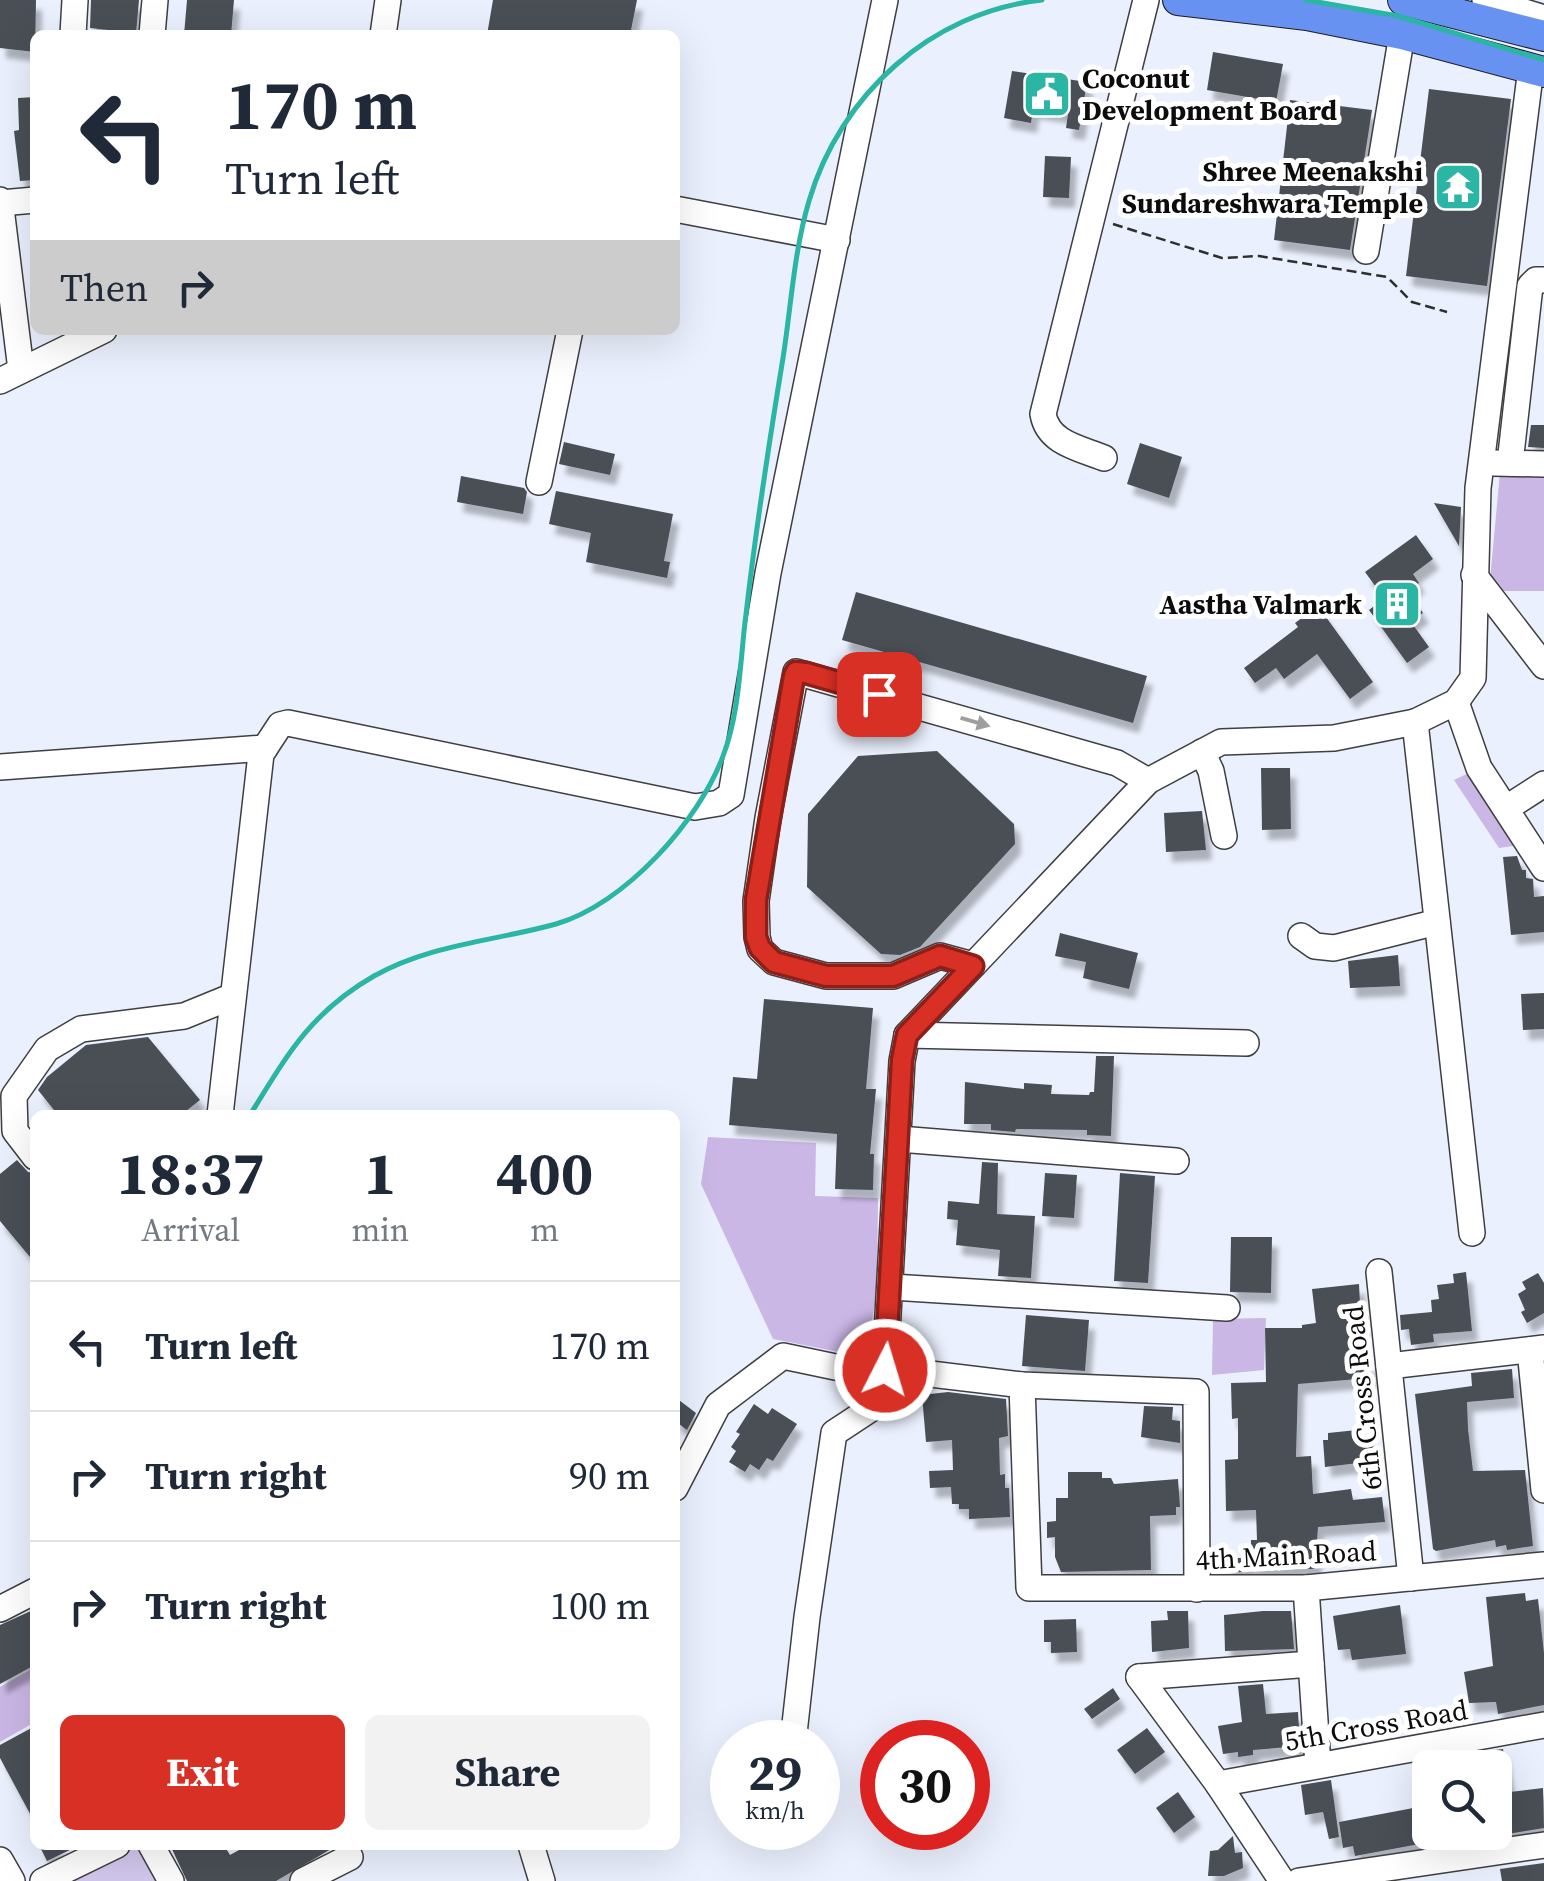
<!DOCTYPE html>
<html lang="en">
<head>
<meta charset="utf-8">
<style>
	:root { --surface:#fff; --page:#f2f2f3; --text:#1f2937; --muted:#747a83; --line:#e0e1e3; --accent:#d93025 }
	body { margin:0; font-family:"Source Serif 4",serif; background:var(--page); color:var(--text); height:100vh; display:flex; flex-direction:column; font-size:38px; white-space:nowrap }
	* { box-sizing:border-box; margin:0 }
	p { font-size:32px; color:var(--muted) }
	.icon { flex:none; width:55px; height:55px; fill:none; stroke:currentColor; stroke-width:2; stroke-linecap:round; stroke-linejoin:round }
	.map { position:relative; flex:1; overflow:hidden }
	.side { position:absolute; left:30px; top:1110px; width:650px; height:740px; display:flex; flex-direction:column; background:var(--surface); border-radius:15px; box-shadow:0 10px 40px #0002 }
	.side>* { flex:none }
	.guide { position:absolute; left:30px; top:30px; width:650px; height:305px; border-radius:15px; box-shadow:0 10px 40px #0002; background:#fff; color:var(--text); overflow:hidden }
	.tools { position:absolute; left:1412px; top:1750px; display:grid; gap:20px }
	.tools a { display:grid; place-items:center; width:100px; height:100px; border-radius:15px; background:var(--surface); box-shadow:0 10px 40px #0002; font-size:50px }
	.speed { position:absolute; left:710px; top:1720px; display:flex; gap:20px; font-size:50px; font-weight:700; text-align:center }
	.speed>* { display:grid; place-content:center; width:130px; height:130px; border-radius:50%; background:var(--surface); box-shadow:0 10px 40px #0002; line-height:1 }
	.speed small { font-size:25px; font-weight:400 }
	.speed .limit { border:15px solid #d22; background:#fff; color:#111 }
	.pin { position:absolute; display:grid; place-items:center; width:85px; height:85px; color:#fff; margin:-42px; border-radius:20px; box-shadow:0 5px 15px #0006 }
	.me { position:absolute; width:110px; margin:-55px; rotate:5deg; stroke-linejoin:round; filter:drop-shadow(0 0 8px #0008) }
	.turn { display:flex; align-items:center; gap:35px; height:210px; padding:0 30px; font-size:45px }
	.turn .icon { width:130px; height:130px; stroke-width:2.5 }
	.turn b { display:block; font-size:70px; line-height:85px }
	.then { display:flex; align-items:center; height:95px; padding:0 30px; background:#0003; gap:20px; font-size:38px }
	.eta { display:flex; justify-content:space-evenly; align-items:center; height:170px; text-align:center }
	.eta b { font-size:60px; font-weight:700; line-height:70px }
	.action { display:flex; gap:20px; margin-top:auto; padding:20px 30px }
	.action a { flex:1; height:115px; border-radius:15px; background:var(--accent); color:#fff; font-size:40px; font-weight:700; line-height:115px; text-align:center }
	.action a+a { background:var(--page); color:var(--text) }
	ul { padding:0; list-style:none }
	li { display:flex; align-items:center; gap:30px; height:130px; padding:0 30px; border-top:2px solid var(--line) }
	li div { flex:1 }
	li b { display:block; font-size:38px }
	li em { font-style:normal }
	.map>svg:first-child { display:block }
</style>
</head>
<body>
<div class="map">
<svg width="1544" height="1881" viewBox="0 0 1544 1881">
	<defs>
		<filter id="shadow"><feDropShadow dx="6" dy="10" stdDeviation="2.5" flood-color="#0004"/></filter>
	</defs>
	<rect width="100%" height="100%" fill="#ebf0fe"/>
	<!-- green -->
	<g fill="#cbb7e6">
		<path d="M 1500,472 L 1544,473 L 1544,591 L 1489,591 Z"/>
		<path d="M 1475,770 L 1519,845 L 1499,848 L 1454,780 Z"/>
		<path d="M 708,1137 L 816,1143 L 815,1196 L 878,1198 L 877,1294 L 865,1357 L 773,1339 L 701,1184 Z"/>
		<path d="M 1266,1318 L 1264,1370 L 1212,1375 L 1213,1319 Z"/>
		<path d="M 35,1667 L 35,1722 L 0,1742 L 0,1687 Z"/>
	</g>
	<!-- pitch -->
	<path fill="#d3c8ee" d="M 139,1845 L 161,1881 L 64,1881 Z"/>
	<!-- building -->
	<g fill="#495054" filter="url(#shadow)">
		<path d="M 0,0 L 36,0 L 35,52 L 0,48 Z"/>
		<path d="M 91,0 L 139,0 L 136,33 L 90,28 Z"/>
		<path d="M 187,0 L 234,0 L 231,35 L 184,35 Z"/>
		<path d="M 493,0 L 637,0 L 630,35 L 487,35 Z"/>
		<path d="M 1213,52 L 1283,64 L 1276,102 L 1207,90 Z"/>
		<path d="M 1012,71 L 1087,82 L 1079,130 L 1066,128 L 1068,114 L 1033,109 L 1031,123 L 1004,118 Z"/>
		<path d="M 1429,89 L 1511,99 L 1487,286 L 1406,276 Z"/>
		<path d="M 35,97 L 35,180 L 20,181 L 14,131 L 19,130 L 18,98 Z"/>
		<path d="M 1290,100 L 1372,110 L 1350,250 L 1274,240 Z"/>
		<path d="M 1045,156 L 1071,157 L 1069,198 L 1043,197 Z"/>
		<path d="M 1531,425 L 1544,425 L 1544,448 L 1528,447 Z"/>
		<path d="M 564,442 L 615,454 L 610,475 L 559,464 Z"/>
		<path d="M 1140,443 L 1182,457 L 1169,498 L 1127,484 Z"/>
		<path d="M 461,476 L 524,488 L 527,492 L 523,514 L 457,502 Z"/>
		<path d="M 556,491 L 673,514 L 664,561 L 670,562 L 667,578 L 586,562 L 591,533 L 549,524 Z"/>
		<path d="M 1434,503 L 1461,507 L 1459,546 Z"/>
		<path d="M 1416,535 L 1433,559 L 1413,574 L 1419,583 L 1407,591 L 1423,613 L 1411,622 L 1429,647 L 1407,663 L 1369,610 L 1384,598 L 1365,572 Z"/>
		<path d="M 856,592 L 1147,676 L 1133,723 L 842,640 Z"/>
		<path d="M 1318,606 L 1373,682 L 1350,699 L 1317,654 L 1284,679 L 1276,668 L 1255,683 L 1244,668 L 1298,627 L 1295,623 Z"/>
		<path d="M 937,751 L 1014,824 L 1015,844 L 920,947 L 900,955 L 881,954 L 807,887 L 808,814 L 858,756 Z"/>
		<path d="M 1261,768 L 1290,768 L 1291,829 L 1262,830 Z"/>
		<path d="M 1202,811 L 1206,850 L 1166,852 L 1164,813 Z"/>
		<path d="M 1517,856 L 1522,870 L 1526,870 L 1526,878 L 1533,879 L 1534,897 L 1544,896 L 1544,932 L 1511,935 L 1503,857 Z"/>
		<path d="M 1060,933 L 1138,953 L 1129,989 L 1083,978 L 1086,962 L 1055,956 Z"/>
		<path d="M 1398,955 L 1400,986 L 1350,988 L 1348,961 Z"/>
		<path d="M 1544,993 L 1544,1029 L 1523,1030 L 1521,994 Z"/>
		<path d="M 764,999 L 873,1008 L 866,1089 L 876,1089 L 870,1154 L 874,1154 L 873,1190 L 835,1189 L 837,1134 L 729,1125 L 733,1077 L 757,1079 Z"/>
		<path d="M 148,1037 L 200,1100 L 181,1115 L 58,1115 L 38,1090 L 47,1077 L 86,1045 Z"/>
		<path d="M 1096,1056 L 1114,1056 L 1111,1136 L 1087,1135 L 1087,1130 L 1016,1129 L 1015,1132 L 991,1130 L 991,1124 L 964,1124 L 965,1082 L 1024,1089 L 1024,1083 L 1052,1085 L 1051,1094 L 1089,1095 L 1090,1092 L 1094,1092 Z"/>
		<path d="M 17,1160 L 28,1172 L 35,1173 L 35,1263 L 0,1221 L 0,1174 Z"/>
		<path d="M 982,1162 L 998,1163 L 997,1214 L 1035,1216 L 1031,1278 L 998,1276 L 1000,1250 L 956,1245 L 958,1220 L 947,1219 L 948,1201 L 979,1204 Z"/>
		<path d="M 1045,1173 L 1077,1175 L 1074,1218 L 1042,1216 Z"/>
		<path d="M 1120,1173 L 1155,1176 L 1148,1283 L 1114,1281 Z"/>
		<path d="M 1231,1237 L 1272,1237 L 1271,1293 L 1230,1292 Z"/>
		<path d="M 1466,1272 L 1472,1331 L 1433,1334 L 1434,1342 L 1411,1345 L 1409,1329 L 1401,1330 L 1400,1315 L 1432,1312 L 1431,1300 L 1439,1299 L 1437,1285 L 1454,1283 L 1453,1274 Z"/>
		<path d="M 1538,1273 L 1544,1283 L 1544,1313 L 1527,1323 L 1521,1312 L 1525,1310 L 1518,1294 L 1526,1289 L 1522,1282 Z"/>
		<path d="M 1359,1284 L 1363,1363 L 1370,1363 L 1370,1378 L 1298,1384 L 1296,1457 L 1311,1456 L 1313,1494 L 1351,1489 L 1353,1500 L 1382,1497 L 1385,1522 L 1318,1527 L 1315,1569 L 1251,1570 L 1251,1540 L 1257,1540 L 1256,1510 L 1226,1511 L 1225,1460 L 1238,1459 L 1238,1418 L 1232,1419 L 1231,1383 L 1266,1382 L 1265,1328 L 1302,1328 L 1302,1325 L 1316,1323 L 1312,1289 Z"/>
		<path d="M 1026,1315 L 1089,1320 L 1085,1371 L 1022,1366 Z"/>
		<path d="M 1512,1369 L 1514,1398 L 1467,1402 L 1468,1429 L 1473,1471 L 1525,1470 L 1533,1546 L 1507,1550 L 1506,1545 L 1496,1547 L 1495,1540 L 1436,1551 L 1433,1549 L 1415,1394 L 1472,1386 L 1471,1373 Z"/>
		<path d="M 948,1392 L 1006,1399 L 1008,1436 L 999,1438 L 1000,1475 L 1005,1474 L 1005,1488 L 1009,1488 L 1010,1517 L 969,1519 L 969,1509 L 959,1509 L 959,1504 L 952,1504 L 951,1487 L 930,1488 L 929,1471 L 953,1470 L 952,1440 L 926,1442 L 922,1395 Z"/>
		<path d="M 675,1397 L 696,1413 L 687,1430 L 675,1421 Z"/>
		<path d="M 754,1404 L 768,1414 L 772,1408 L 797,1424 L 773,1461 L 767,1458 L 759,1470 L 750,1464 L 745,1472 L 729,1462 L 736,1451 L 731,1447 L 740,1434 L 736,1432 Z"/>
		<path d="M 1144,1406 L 1173,1407 L 1172,1420 L 1180,1421 L 1180,1443 L 1141,1437 Z"/>
		<path d="M 1357,1430 L 1358,1437 L 1368,1436 L 1369,1444 L 1374,1443 L 1375,1461 L 1325,1467 L 1323,1440 L 1328,1440 L 1328,1433 Z"/>
		<path d="M 1068,1472 L 1102,1472 L 1102,1478 L 1111,1478 L 1114,1484 L 1178,1479 L 1180,1507 L 1176,1507 L 1176,1515 L 1150,1516 L 1151,1570 L 1061,1572 L 1055,1557 L 1055,1537 L 1047,1538 L 1047,1522 L 1056,1521 L 1056,1498 L 1068,1498 Z"/>
		<rect x="1227" y="1558" width="23" height="14"/>
		<path d="M 1525,1593 L 1526,1601 L 1538,1599 L 1544,1653 L 1544,1705 L 1498,1714 L 1496,1702 L 1469,1703 L 1464,1672 L 1493,1666 L 1486,1597 Z"/>
		<path d="M 1400,1605 L 1406,1654 L 1352,1660 L 1350,1649 L 1338,1650 L 1333,1616 Z"/>
		<path d="M 35,1609 L 35,1665 L 0,1684 L 0,1625 Z"/>
		<path d="M 1167,1611 L 1188,1611 L 1189,1648 L 1152,1652 L 1151,1621 L 1168,1620 Z"/>
		<path d="M 1263,1611 L 1291,1611 L 1294,1649 L 1225,1651 L 1224,1615 Z"/>
		<path d="M 1076,1619 L 1077,1652 L 1051,1653 L 1051,1642 L 1044,1642 L 1044,1620 Z"/>
		<path d="M 1263,1684 L 1266,1714 L 1298,1712 L 1300,1746 L 1253,1750 L 1253,1755 L 1238,1757 L 1238,1752 L 1223,1754 L 1218,1726 L 1242,1722 L 1238,1686 Z"/>
		<path d="M 1113,1688 L 1120,1699 L 1092,1719 L 1084,1709 Z"/>
		<path d="M 35,1726 L 35,1823 L 0,1758 L 0,1745 Z"/>
		<path d="M 1147,1728 L 1165,1752 L 1135,1774 L 1117,1750 Z"/>
		<path d="M 1503,1749 L 1510,1792 L 1543,1788 L 1544,1828 L 1495,1836 L 1495,1750 Z"/>
		<path d="M 1493,1751 L 1495,1768 L 1426,1768 L 1425,1763 Z"/>
		<path d="M 1331,1780 L 1339,1837 L 1329,1839 L 1323,1812 L 1305,1815 L 1301,1785 Z"/>
		<path d="M 1178,1792 L 1195,1817 L 1174,1833 L 1156,1808 Z"/>
		<path d="M 1424,1806 L 1425,1810 L 1430,1810 L 1430,1842 L 1355,1856 L 1353,1846 L 1343,1848 L 1339,1822 Z"/>
		<path d="M 1233,1836 L 1235,1853 L 1242,1852 L 1243,1868 L 1224,1876 L 1208,1876 L 1210,1851 L 1218,1850 Z"/>
		<path d="M 39,1845 L 80,1845 L 47,1861 Z"/>
		<path d="M 170,1845 L 224,1845 L 230,1855 L 248,1845 L 338,1845 L 276,1881 L 187,1881 Z"/>
		<path d="M 1544,1863 L 1544,1881 L 1502,1881 L 1500,1869 Z"/>
	</g>
	<g fill="none" stroke-linecap="round" stroke-linejoin="round">
		<!-- minor casing -->
		<g stroke="#3f3f3f" stroke-width="28">
			<g id="minor">
				<path d="M 1485,0 L 1544,18"/>
				<path d="M 73,35 L 75,0"/>
				<path d="M 152,35 L 155,0"/>
				<path d="M 383,35 L 388,0"/>
				<path d="M 0,200 L 21,370"/>
				<path d="M 0,203 L 35,200"/>
				<path d="M 675,209 L 837,240"/>
				<path d="M 1366,251 L 1402,34"/>
				<path d="M 0,381 L 104,330"/>
				<path d="M 1104,458 C 1079,448 1048,443 1043,414 L 1146,0"/>
				<path d="M 1494,463 L 1544,464"/>
				<path d="M 1510,463 L 1530,286 L 1536,280 L 1544,280"/>
				<path d="M 539,482 L 570,330"/>
				<path d="M 1474,575 L 1544,666"/>
				<path d="M 1456,702 L 1479,768 L 1544,868"/>
				<path d="M 1415,722 L 1472,1233"/>
				<path d="M 1202,752 L 1211,771 L 1224,836"/>
				<path d="M 0,767 L 265,748"/>
				<path d="M 1516,802 L 1544,784"/>
				<path d="M 1301,936 L 1315,946 L 1334,948 L 1437,922"/>
				<path d="M 973,965 L 940,956 L 893,976 L 826,976 L 774,962 L 760,949 L 757,937 L 756,901 L 768,818 L 796,672 L 1117,763 L 1148,781"/>
				<path d="M 907,1035 L 1246,1043"/>
				<path d="M 220,1115 L 261,754 L 280,725 L 288,723 L 695,807 L 719,803 L 731,795 L 768,573 L 885,0"/>
				<path d="M 899,1139 L 1176,1161"/>
				<path d="M 35,1157 L 15,1131 L 14,1096 L 47,1049 L 81,1029 L 184,1016 L 233,996"/>
				<path d="M 1379,1272 L 1411,1578"/>
				<path d="M 892,1287 L 1227,1308"/>
				<path d="M 1530,1350 L 1544,1490"/>
				<path d="M 1389,1366 L 1544,1348"/>
				<path d="M 922,1373 L 1022,1385 L 1196,1392 L 1197,1589"/>
				<path d="M 1022,1385 L 1029,1588 L 1306,1588 L 1544,1565"/>
				<path d="M 675,1488 L 718,1405 L 783,1356 L 883,1377"/>
				<path d="M 1306,1588 L 1318,1765"/>
				<path d="M 0,1609 L 35,1591"/>
				<path d="M 1139,1677 L 1218,1784 L 1282,1881"/>
				<path d="M 1139,1677 L 1311,1664"/>
				<path d="M 793,1742 L 807,1617 L 834,1433 L 878,1404 L 885,1369 L 902,1061 L 907,1035 L 1148,781 L 1221,742 L 1334,738 L 1415,722 L 1456,702 L 1473,678 L 1478,488 L 1531,68"/>
				<path d="M 1218,1784 L 1544,1725"/>
				<path d="M 151,1845 L 171,1881"/>
				<path d="M 531,1845 L 542,1881"/>
				<path d="M 0,1860 L 12,1881"/>
				<path d="M 43,1881 L 117,1845"/>
				<path d="M 303,1881 L 350,1857"/>
				<path d="M 1299,1881 L 1544,1845"/>
			</g>
		</g>
		<!-- major casing -->
		<g stroke="#1d1d1d" stroke-width="32">
			<g id="major">
				<path d="M 1178,0 L 1307,15 L 1402,34 L 1544,72"/>
				<path d="M 1403,0 L 1544,36"/>
			</g>
		</g>
		<!-- path -->
		<path stroke="#2e2e2e" stroke-width="2.5" stroke-dasharray="10 5" stroke-linecap="butt" d="M 1113,224 L 1222,258 L 1259,256 L 1387,277 L 1412,302 L 1447,312"/>
		<!-- minor -->
		<use href="#minor" stroke="#fff" stroke-width="25"/>
		<!-- major -->
		<use href="#major" stroke="#6792f2" stroke-width="30"/>
		<!-- rail -->
		<g stroke="#2bb5a5" stroke-width="5">
			<path d="M 1306,0 L 1398,16 L 1544,60"/>
			<path d="M 250,1115 C 287,1055 311,1012 374,976 C 431,944 495,941 556,924 C 625,904 699,821 723,756 C 740,712 740,660 746,614 C 756,528 769,443 783,358 C 791,307 794,251 809,201 C 840,95 931,12 1042,0"/>
		</g>
	</g>
	<!-- one-way arrows -->
	<defs><path id="oneway-solid" d="M-6-.8H1V-3.2L6.5 0L1 3.2V.8H-6Z" transform="scale(2.5)"/></defs>
	<use fill="#9e9e9e" href="#oneway-solid" transform="translate(975 722) rotate(16)"/>
	<g fill="none" stroke-linecap="round" stroke-linejoin="round">
		<!-- route casing -->
		<g stroke="#8d1f18" stroke-width="25">
			<path id="route" d="M 879,694 L 806,673 L 796,672 L 794,676 L 756,900 L 756,937 L 760,948 L 774,962 L 826,976 L 893,976 L 940,956 L 973,966 L 907,1035 L 902,1060 L 885,1370"/>
		</g>
		<!-- route -->
		<use href="#route" stroke="#d93025" stroke-width="18"/>
	</g>
	<!-- icons -->
	<defs>
		<g id="civic-square" transform="scale(2.5)"><rect x="-9" y="-9" width="18" height="18" rx="4" fill="#2bb5a5" stroke="#fff"/><path d="M-.6-6.5H3V-4.5H.6V-3L4-1V1h2V6H-6V1h2V-1L-.6-3ZM-1.2 2.5V6h2.4V2.5Z" fill="#fff"/></g>
		<g id="temple-square" transform="scale(2.5)"><rect x="-9" y="-9" width="18" height="18" rx="4" fill="#2bb5a5" stroke="#fff"/><path d="M0-6L5-2H3V0L6.5 2.5H4V6H1.5V3h-3V6H-4V2.5H-6.5L-3 0V-2H-5Z" fill="#fff"/></g>
		<g id="building-square" transform="scale(2.5)"><rect x="-9" y="-9" width="18" height="18" rx="4" fill="#2bb5a5" stroke="#fff"/><path d="M-4-6H4V6H1V3H-1V6H-4ZM-2.5-4.3h1.7v1.8h-1.7ZM.8-4.3h1.7v1.8H.8ZM-2.5-1h1.7V.8h-1.7ZM.8-1h1.7V.8H.8Z" fill="#fff"/></g>
	</defs>
	<g fill-rule="evenodd">
		<use href="#civic-square" x="1047" y="94"/>
		<use href="#temple-square" x="1458" y="187"/>
		<use href="#building-square" x="1397" y="604"/>
	</g>
	<g text-anchor="middle" dominant-baseline="central" stroke-width="10" stroke-linejoin="round" paint-order="stroke">
		<!-- poi labels -->
		<g font-size="28" font-weight="bold" fill="#0c0c0c" stroke="#fff" text-anchor="end">
			<text x="1082" y="78" text-anchor="start">Coconut<tspan x="1082" dy="32">Development Board</tspan></text>
			<text x="1423" y="171">Shree Meenakshi<tspan x="1423" dy="32">Sundareshwara Temple</tspan></text>
			<text x="1362" y="604">Aastha Valmark</text>
		</g>
		<!-- street labels -->
		<g font-size="28" fill="#0c0c0c" stroke="#fff">
			<text transform="translate(1362 1398) rotate(-96)">6th Cross Road</text>
			<text transform="translate(1286 1555) rotate(-3)">4th Main Road</text>
			<text transform="translate(1376 1725) rotate(-10)">5th Cross Road</text>
		</g>
	</g>
</svg>
<div class="tools">
<a><svg class="icon" aria-label="search" viewBox="0 0 24 24"><circle cx="10" cy="10" r="6"/><path d="M15 15l6 6"/></svg></a>
</div>
<div class="speed"><div>29<small>km/h</small></div><div class="limit">30</div></div>
<div class="pin" style="left:879px;top:694px;background:#d93025"><svg class="icon" aria-label="arrive" viewBox="0 0 24 24"><path d="M6 21V4h12l-3 4 3 4H6"/></svg></div>
<svg class="me" style="left:885px;top:1370px" viewBox="-20 -20 40 40"><circle r="17" fill="#d93025" stroke="#fff" stroke-width="3"/><path d="M0-11L8 9 0 5-8 9z" fill="#fff"/></svg>
<div class="guide">
<div class="turn"><svg class="icon" aria-label="left" viewBox="0 0 24 24"><path d="M17 20v-9H6M10 6l-5 5 5 5"/></svg><div><b>170 m</b>Turn left</div></div>
<div class="then">Then<svg class="icon" aria-label="right" viewBox="0 0 24 24"><path d="M7 20v-9h11M14 6l5 5-5 5"/></svg></div>
</div>
<section class="side">
<div class="eta">
<div><b>18:37</b><p>Arrival</p></div>
<div><b>1</b><p>min</p></div>
<div><b>400</b><p>m</p></div>
</div>
<ul>
<li><svg class="icon" aria-label="left" viewBox="0 0 24 24"><path d="M17 20v-9H6M10 6l-5 5 5 5"/></svg><div><b>Turn left</b></div><em>170 m</em></li>
<li><svg class="icon" aria-label="right" viewBox="0 0 24 24"><path d="M7 20v-9h11M14 6l5 5-5 5"/></svg><div><b>Turn right</b></div><em>90 m</em></li>
<li><svg class="icon" aria-label="right" viewBox="0 0 24 24"><path d="M7 20v-9h11M14 6l5 5-5 5"/></svg><div><b>Turn right</b></div><em>100 m</em></li>
</ul>
<div class="action"><a>Exit</a><a>Share</a></div>
</section>
</div>
</body>
</html>
